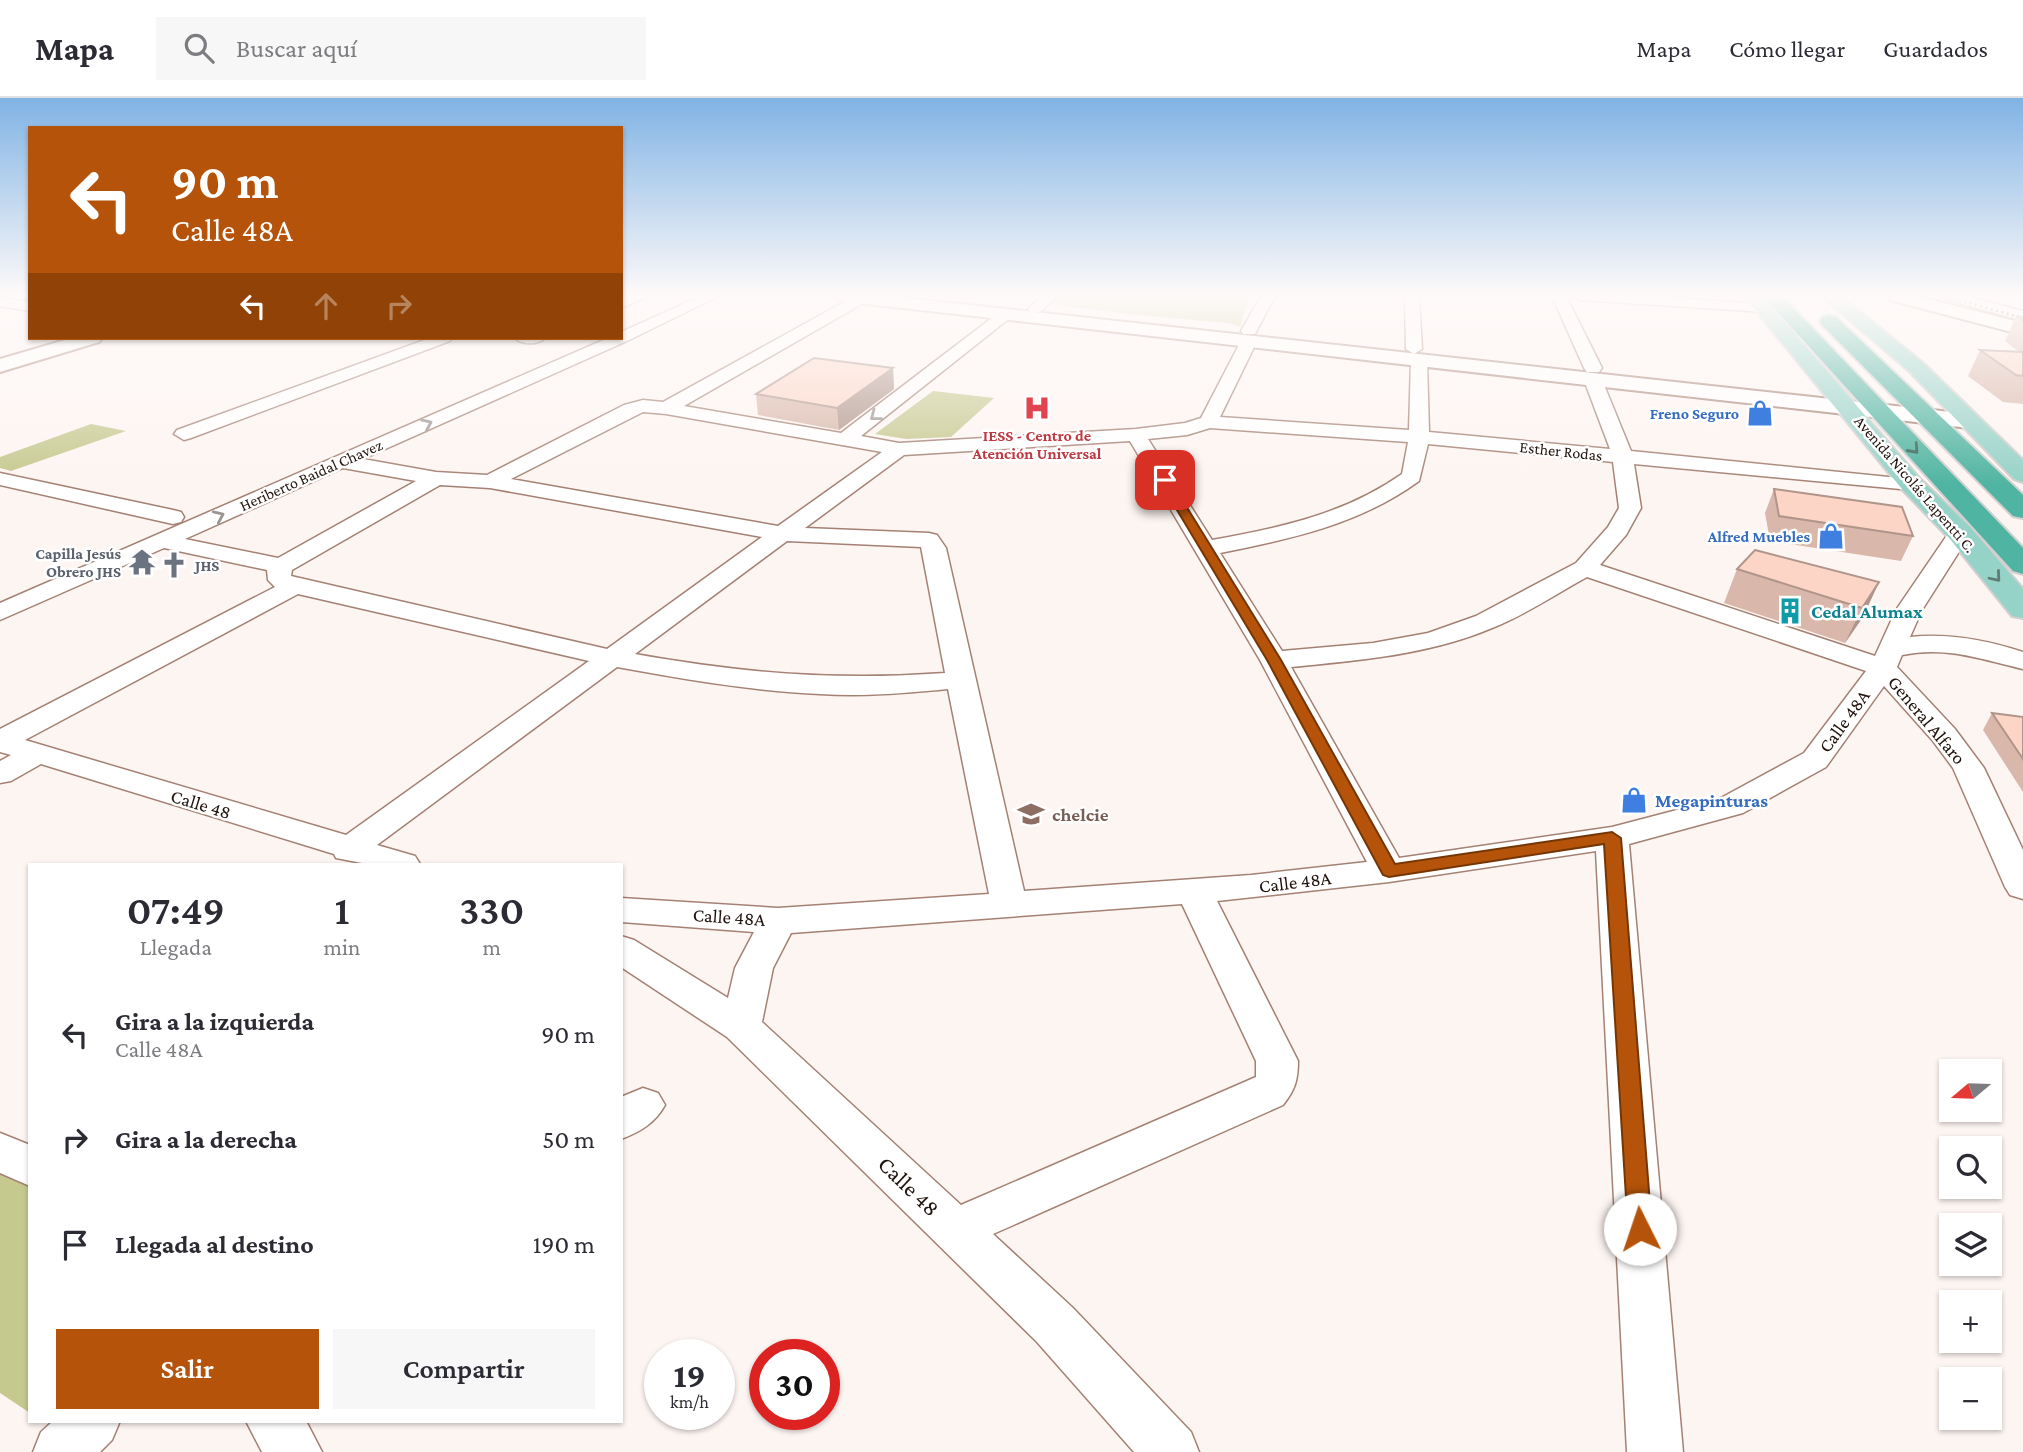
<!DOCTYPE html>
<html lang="es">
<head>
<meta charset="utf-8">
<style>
	:root { --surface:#fff; --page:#f7f7f7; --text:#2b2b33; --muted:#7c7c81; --line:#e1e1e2; --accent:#b45309 }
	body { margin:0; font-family:"Crimson Pro",serif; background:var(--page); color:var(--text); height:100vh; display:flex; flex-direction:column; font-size:26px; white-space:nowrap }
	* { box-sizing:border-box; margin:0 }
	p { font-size:23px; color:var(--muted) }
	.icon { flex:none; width:38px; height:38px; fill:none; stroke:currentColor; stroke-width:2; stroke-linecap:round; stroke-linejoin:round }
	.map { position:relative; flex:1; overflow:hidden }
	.sheet { position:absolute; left:28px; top:765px; width:595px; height:560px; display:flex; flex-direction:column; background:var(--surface); border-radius:0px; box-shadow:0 2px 5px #0004 }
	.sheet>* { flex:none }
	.top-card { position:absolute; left:28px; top:28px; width:595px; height:214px; border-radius:0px; box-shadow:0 2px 5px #0004; background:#b45309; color:#fff; overflow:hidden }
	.needle { width:46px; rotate:251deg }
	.tools { position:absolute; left:1939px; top:961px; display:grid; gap:14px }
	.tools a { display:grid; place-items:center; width:63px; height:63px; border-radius:0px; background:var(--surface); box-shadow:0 2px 5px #0004; font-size:35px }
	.speed { position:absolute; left:644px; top:1241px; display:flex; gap:14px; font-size:35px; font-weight:700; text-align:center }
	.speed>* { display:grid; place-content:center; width:91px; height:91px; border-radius:50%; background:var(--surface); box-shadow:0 2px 5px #0004; line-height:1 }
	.speed small { font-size:18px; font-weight:400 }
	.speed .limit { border:10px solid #d22; background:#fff; color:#111 }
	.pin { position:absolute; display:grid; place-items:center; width:60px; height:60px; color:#fff; margin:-30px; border-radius:14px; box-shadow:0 4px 10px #0006 }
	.me { position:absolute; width:77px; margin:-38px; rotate:356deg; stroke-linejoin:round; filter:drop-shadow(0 0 5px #0008) }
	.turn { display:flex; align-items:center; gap:24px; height:147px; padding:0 28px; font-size:32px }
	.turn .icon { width:91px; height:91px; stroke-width:2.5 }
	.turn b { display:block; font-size:49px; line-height:60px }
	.lanes { display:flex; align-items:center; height:66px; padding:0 28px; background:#0003; justify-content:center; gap:35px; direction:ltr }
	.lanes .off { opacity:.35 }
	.eta { display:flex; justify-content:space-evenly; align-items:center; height:119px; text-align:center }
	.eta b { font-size:42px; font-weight:600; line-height:49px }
	.action { display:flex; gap:14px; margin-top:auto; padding:14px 28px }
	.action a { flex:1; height:80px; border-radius:0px; background:var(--accent); color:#fff; font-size:28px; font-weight:600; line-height:80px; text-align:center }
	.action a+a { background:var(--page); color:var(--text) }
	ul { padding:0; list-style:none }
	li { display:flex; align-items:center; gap:21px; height:105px; padding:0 28px }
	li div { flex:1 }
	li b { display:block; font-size:26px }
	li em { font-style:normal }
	header { display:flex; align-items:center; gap:42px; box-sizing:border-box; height:98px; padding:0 35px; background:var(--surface); border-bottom:2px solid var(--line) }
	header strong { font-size:33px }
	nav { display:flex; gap:38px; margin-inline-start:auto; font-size:24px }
	.search { width:490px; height:63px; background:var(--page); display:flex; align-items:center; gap:18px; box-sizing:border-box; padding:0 24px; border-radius:0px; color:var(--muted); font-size:26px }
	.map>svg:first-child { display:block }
</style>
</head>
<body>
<header>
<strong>Mapa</strong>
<div class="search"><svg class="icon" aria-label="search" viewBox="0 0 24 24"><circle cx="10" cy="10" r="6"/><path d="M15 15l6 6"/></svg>Buscar aquí</div>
<nav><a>Mapa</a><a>Cómo llegar</a><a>Guardados</a></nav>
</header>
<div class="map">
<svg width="2023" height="1354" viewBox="0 0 2023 1354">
	<rect width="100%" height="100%" fill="#fdf5f2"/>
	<!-- green -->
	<g fill="#c5c98e">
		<path d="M 1062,198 L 1250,198 L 1240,229 L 1229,225 L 1136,217 L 1051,206 Z"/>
		<path d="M 933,293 L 994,300 L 951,339 L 906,341 L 875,336 Z"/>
		<path d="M 91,326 L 126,333 L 11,373 L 0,370 L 0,359 Z"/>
		<path d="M 0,1054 L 30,1069 L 30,1315 L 0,1295 Z"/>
	</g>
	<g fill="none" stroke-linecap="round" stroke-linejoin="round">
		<!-- street casing -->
		<g stroke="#a58173" stroke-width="3">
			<g id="street">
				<path d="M 630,198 L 649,198 L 621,210 L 621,201 Z"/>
				<path d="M 701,198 L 719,198 L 627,243 L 363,361 L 436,374 L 487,377 L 624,307 L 643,302 L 663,304 L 855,198 L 868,198 L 867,203 L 684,308 L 841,335 L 1001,213 L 1011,213 L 1014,216 L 1011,219 L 861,338 L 899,345 L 1136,331 L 1185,325 L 1201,320 L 1241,243 L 1249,238 L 1257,243 L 1220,319 L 1409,332 L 1411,262 L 1419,257 L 1427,262 L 1429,334 L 1610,351 L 1584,282 L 1593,277 L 1602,282 L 1631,353 L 1918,382 L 1922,386 L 1918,390 L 1911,392 L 1634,366 L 1641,410 L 1626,437 L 1600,467 L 1875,558 L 1896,512 L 1952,430 L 1968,430 L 1971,435 L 1922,512 L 1910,539 C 1949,535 1986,542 2023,554 L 2023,571 C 1981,561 1946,548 1902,557 L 1897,569 L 1955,631 L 1984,670 L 2023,752 L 2023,801 L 2010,797 L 2005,789 L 1953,670 L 1933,643 L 1884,588 L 1826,669 L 1743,715 L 1629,746 L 1683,1354 L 1627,1354 L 1596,753 L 1389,784 L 1217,803 L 1298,963 C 1298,982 1295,992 1283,1007 L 993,1136 L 1073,1210 L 1191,1334 L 1199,1354 L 1134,1354 L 1037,1244 L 727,939 L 621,869 L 621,838 L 634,842 L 728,900 L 735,870 L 754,834 L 621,824 L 621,800 L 778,810 L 989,796 L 948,591 C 906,595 862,599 820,596 C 751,593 684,581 617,569 L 377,747 L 415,758 L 420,766 L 367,766 L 336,760 L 334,756 L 41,666 L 11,683 L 0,685 L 0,663 L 11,657 L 0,654 L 0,631 L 275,489 L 268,482 L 267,472 L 164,450 L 0,522 L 0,505 L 608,240 L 621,240 L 621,234 ZM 643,314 L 666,316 L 882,354 L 778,428 L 511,381 ZM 1210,330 L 1408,344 L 1402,376 C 1345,416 1280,430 1212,442 L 1148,341 L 1187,337 ZM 1130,343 L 1260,562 L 1367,764 L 1251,777 L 1024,793 L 946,450 L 937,437 L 929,435 L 805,430 L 904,357 ZM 1428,346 L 1613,364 L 1619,410 L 1608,429 L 1576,465 L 1476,518 L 1428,535 L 1373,545 L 1282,553 L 1220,455 C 1291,441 1360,426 1419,383 ZM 343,370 L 416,383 L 278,460 L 185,441 ZM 440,387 L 490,390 L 762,439 L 607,551 L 291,478 L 292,472 ZM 787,443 L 921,449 L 945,575 C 836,583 742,575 635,556 ZM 1587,479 L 1866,573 L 1804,655 L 1719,701 L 1612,729 L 1399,760 L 1291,569 C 1360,562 1428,557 1492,530 C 1525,517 1556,496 1587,479 ZM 298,496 L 589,563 L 346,737 L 25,642 ZM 1182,806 L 1256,963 L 1256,979 L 961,1107 L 762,924 L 773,870 L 791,835 Z"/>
				<path d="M 1042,198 L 1057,198 L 1040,214 L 1030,214 L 1028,211 Z"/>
				<path d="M 1261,198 L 1275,198 L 1255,236 L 1243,236 L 1241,233 Z"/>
				<path d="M 1405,198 L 1419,198 L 1422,251 L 1414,256 L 1406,251 Z"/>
				<path d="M 1552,198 L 1566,198 L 1602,270 L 1599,274 L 1587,274 L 1584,270 Z"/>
				<path d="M 1573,198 L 1643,198 L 1764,206 L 1771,210 L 1764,214 L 1580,202 Z"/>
				<path d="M 1944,198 L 1966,198 L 2023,213 L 2023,223 L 1946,201 Z"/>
				<path d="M 0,200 L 30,204 L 30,213 L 0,208 Z"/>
				<path d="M 430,240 L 452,240 L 450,243 L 191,340 L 184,342 L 174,336 L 177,332 Z"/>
				<path d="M 515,240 L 545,240 C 539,247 521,247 515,240 Z"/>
				<path d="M 0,375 L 173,412 L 181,414 L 184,419 L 181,424 L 173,426 L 0,387 Z"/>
				<path d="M 643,990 L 658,995 L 665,1007 C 655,1025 640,1034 621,1041 L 621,999 Z"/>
				<path d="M 0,1035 L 30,1047 L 30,1088 L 0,1075 Z"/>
				<path d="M 53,1323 L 120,1323 L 112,1342 L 100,1354 L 33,1354 L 41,1334 Z"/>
				<path d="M 246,1323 L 306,1323 L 322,1354 L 262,1354 Z"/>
			</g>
		</g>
		<!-- secondary casing -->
		<g stroke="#a58173" stroke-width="4">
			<g id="secondary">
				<path d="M 832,198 L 887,198 L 1969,316 L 1977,318 L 1981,323 L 1977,328 L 1969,330 L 841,203 Z"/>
				<path d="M 1887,198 L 1916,198 L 2023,225 L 2023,237 L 1890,202 Z"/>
				<path d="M 72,240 L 102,240 L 99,244 L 0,274 L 0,261 Z"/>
			</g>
		</g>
		<!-- primary casing -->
		<g stroke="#d2d0cf" stroke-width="4">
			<g id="primary">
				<path d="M 1744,198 L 1762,198 L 1920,381 L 1970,429 L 2023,491 L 2023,520 L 2012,518 L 1950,441 L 1902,391 Z"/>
				<path d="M 1821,198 L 1841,198 L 1923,265 L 2023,362 L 2023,384 L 2014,381 L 1909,273 Z"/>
			</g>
		</g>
		<!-- highway casing -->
		<g stroke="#d2d0cf" stroke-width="4">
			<g id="highway">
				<path d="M 1763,198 L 1782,198 L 2023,450 L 2023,476 L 2013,473 Z"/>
				<path d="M 1829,217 L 1836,219 L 2023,397 L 2023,420 L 2013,418 L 1822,227 L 1820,223 L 1822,219 Z"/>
			</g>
		</g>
		<!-- street -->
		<use href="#street" fill="#fff" fill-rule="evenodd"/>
		<!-- secondary -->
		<use href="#secondary" fill="#fff" fill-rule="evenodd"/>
		<!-- primary -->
		<use href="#primary" fill="#95d2c7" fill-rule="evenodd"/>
		<!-- highway -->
		<use href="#highway" fill="#4fb4a1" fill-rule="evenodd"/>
		<!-- rail -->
		<path stroke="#544944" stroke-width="2.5" stroke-dasharray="2 3.5" stroke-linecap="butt" d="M 1943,198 L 2023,220"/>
	</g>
	<!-- wall -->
	<g fill="#d9b7aa">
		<path d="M 2016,218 L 2023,219 L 2023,306 L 2003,304 L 1968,278 L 1980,252 L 2018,253 L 2005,243 Z"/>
		<path d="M 893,270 L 894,291 L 839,332 L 758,317 L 756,296 Z"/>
		<path d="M 1774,391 L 1913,438 L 1901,463 L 1770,443 L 1765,415 Z"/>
		<path d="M 1737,471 L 1879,484 L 1863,519 L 1845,545 L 1724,505 Z"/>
		<path d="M 1992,615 L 2023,619 L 2023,694 L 1983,632 Z"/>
	</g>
	<!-- shaded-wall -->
	<g fill="#b0958b">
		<path d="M 893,270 L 894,291 L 839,332 L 837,310 Z"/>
		<path d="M 1879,484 L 1863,519 L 1845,545 L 1862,510 Z"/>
	</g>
	<!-- building -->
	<g fill="#fcd5c6" stroke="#b0958b" stroke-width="2">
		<path d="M 2016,218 L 2023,219 L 2023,223 Z"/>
		<path d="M 1980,252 L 2023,254 L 2023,278 L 2016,277 Z"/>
		<path d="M 814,260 L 893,270 L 837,310 L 756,296 Z"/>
		<path d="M 1774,391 L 1902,409 L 1913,438 L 1779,418 Z"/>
		<path d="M 1755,452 L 1879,484 L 1862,510 L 1737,471 Z"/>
		<path d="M 1992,615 L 2023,619 L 2023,661 Z"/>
	</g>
	<!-- one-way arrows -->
	<defs><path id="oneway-chevron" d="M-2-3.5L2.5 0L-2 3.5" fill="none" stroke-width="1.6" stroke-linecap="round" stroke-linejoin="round" transform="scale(1.75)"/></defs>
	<g stroke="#9b9593">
		<use href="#oneway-chevron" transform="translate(875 318) rotate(142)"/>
		<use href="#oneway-chevron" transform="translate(427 326) rotate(-24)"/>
		<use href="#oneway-chevron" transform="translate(219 418) rotate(-24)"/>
	</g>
	<use stroke="#386458" href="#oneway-chevron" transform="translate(1914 351) rotate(48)"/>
	<use stroke="#607c74" href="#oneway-chevron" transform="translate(1996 479) rotate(50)"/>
	<!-- sky -->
	<linearGradient id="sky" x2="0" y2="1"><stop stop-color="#80b3e4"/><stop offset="0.51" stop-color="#fefaf9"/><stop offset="1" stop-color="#fefaf9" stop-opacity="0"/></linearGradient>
	<rect width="2023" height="387" fill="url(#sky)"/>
	<!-- route -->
	<path fill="#b45309" stroke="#753606" stroke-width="2" d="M 1165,379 L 1170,382 L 1281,562 L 1395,766 L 1612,734 L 1621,740 L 1652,1131 L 1648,1138 L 1640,1141 L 1631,1138 L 1628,1131 L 1604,746 L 1389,779 L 1383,777 L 1267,562 L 1159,382 Z"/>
	<!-- icons -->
	<defs>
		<g id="hospital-bare" transform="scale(2.1)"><path d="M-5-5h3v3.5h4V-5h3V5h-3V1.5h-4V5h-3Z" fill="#e0444e" stroke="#fff" stroke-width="2.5" paint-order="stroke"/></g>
		<g id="shop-bare" transform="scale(2.1)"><path d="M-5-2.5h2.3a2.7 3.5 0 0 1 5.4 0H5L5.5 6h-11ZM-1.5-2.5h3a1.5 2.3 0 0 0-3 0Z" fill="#3f7fe0" stroke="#fff" stroke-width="2.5" paint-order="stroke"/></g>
		<g id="temple-bare" transform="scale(2.1)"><path d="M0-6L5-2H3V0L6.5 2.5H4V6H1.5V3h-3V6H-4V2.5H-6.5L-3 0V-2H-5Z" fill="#6b7280" stroke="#fff" stroke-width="2.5" paint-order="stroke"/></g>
		<g id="church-bare" transform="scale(2.1)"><path d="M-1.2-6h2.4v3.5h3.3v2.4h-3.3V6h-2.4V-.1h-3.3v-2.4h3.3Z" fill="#6b7280" stroke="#fff" stroke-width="2.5" paint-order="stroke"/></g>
		<g id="building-bare" transform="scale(2.1)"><path d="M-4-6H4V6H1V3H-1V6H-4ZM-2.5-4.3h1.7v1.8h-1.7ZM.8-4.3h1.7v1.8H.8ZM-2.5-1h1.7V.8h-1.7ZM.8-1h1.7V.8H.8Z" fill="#0f9aa8" stroke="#fff" stroke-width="2.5" paint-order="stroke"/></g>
		<g id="school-bare" transform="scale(2.1)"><path d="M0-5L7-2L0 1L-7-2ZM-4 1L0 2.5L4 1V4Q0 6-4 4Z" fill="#8d6e63" stroke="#fff" stroke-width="2.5" paint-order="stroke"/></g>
	</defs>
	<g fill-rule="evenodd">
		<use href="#hospital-bare" x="1037" y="310"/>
		<use href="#shop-bare" x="1760" y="315"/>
		<use href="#shop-bare" x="1831" y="438"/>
		<use href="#temple-bare" x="142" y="464"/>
		<use href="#church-bare" x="174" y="467"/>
		<use href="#building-bare" x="1790" y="513"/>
		<use href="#shop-bare" x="1634" y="702"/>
		<use href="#school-bare" x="1031" y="716"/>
	</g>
	<g text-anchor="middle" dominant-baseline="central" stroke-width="5" stroke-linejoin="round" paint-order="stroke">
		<!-- far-shop labels -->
		<g font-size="16" font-weight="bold" fill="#366cbe" stroke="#fff" text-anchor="end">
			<text x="1739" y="315">Freno Seguro</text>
			<text x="1810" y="438">Alfred Muebles</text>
		</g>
		<!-- far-health labels -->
		<g font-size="16" font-weight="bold" fill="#be3a42" stroke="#fff">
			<text x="1037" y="337">IESS - Centro de<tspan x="1037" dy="18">Atención Universal</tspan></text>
		</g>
		<!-- far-street labels -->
		<g font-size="16" fill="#20130e" stroke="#fff">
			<text transform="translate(1561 353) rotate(6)">Esther Rodas</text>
			<text transform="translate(311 377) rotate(-24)">Heriberto Baidal Chavez</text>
			<text transform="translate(1915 386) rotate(49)">Avenida Nicolás Lapentti C.</text>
		</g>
		<!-- far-worship labels -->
		<g font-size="16" font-weight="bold" fill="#5b616d" stroke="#fff" text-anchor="end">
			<text x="121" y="455">Capilla Jesús<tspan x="121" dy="18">Obrero JHS</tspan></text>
			<text x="195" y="467" text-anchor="start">JHS</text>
		</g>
		<!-- culture labels -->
		<g font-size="19" font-weight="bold" fill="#0d838f" stroke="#fff" text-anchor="start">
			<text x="1811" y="513">Cedal Alumax</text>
		</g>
		<!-- street labels -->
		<g font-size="19" fill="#20130e" stroke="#fff">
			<text transform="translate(1927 622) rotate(50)">General Alfaro</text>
			<text transform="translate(1844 623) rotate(-54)">Calle 48A</text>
			<text transform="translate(201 706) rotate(17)">Calle 48</text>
			<text transform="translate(1295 784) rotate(-7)">Calle 48A</text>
			<text transform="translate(729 819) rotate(4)">Calle 48A</text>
		</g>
		<!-- shop labels -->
		<g font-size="19" font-weight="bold" fill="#366cbe" stroke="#fff" text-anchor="start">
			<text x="1655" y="702">Megapinturas</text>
		</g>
		<!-- education labels -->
		<g font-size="19" font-weight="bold" fill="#785e54" stroke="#fff" text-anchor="start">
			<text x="1052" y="716">chelcie</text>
		</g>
		<!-- near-street labels -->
		<g font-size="23" fill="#20130e" stroke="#fff">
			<text transform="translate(909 1088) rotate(44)">Calle 48</text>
		</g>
	</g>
</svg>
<div class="tools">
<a><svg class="needle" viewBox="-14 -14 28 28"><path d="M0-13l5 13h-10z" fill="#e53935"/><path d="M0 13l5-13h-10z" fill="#7c7c81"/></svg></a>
<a><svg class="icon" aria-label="search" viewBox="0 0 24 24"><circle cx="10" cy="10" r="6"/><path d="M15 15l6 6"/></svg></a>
<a><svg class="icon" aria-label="layers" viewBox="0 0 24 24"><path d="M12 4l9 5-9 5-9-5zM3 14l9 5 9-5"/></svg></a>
<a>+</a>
<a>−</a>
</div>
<div class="speed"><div>19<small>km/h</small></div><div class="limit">30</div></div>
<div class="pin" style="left:1165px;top:382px;background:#d93025"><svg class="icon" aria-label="arrive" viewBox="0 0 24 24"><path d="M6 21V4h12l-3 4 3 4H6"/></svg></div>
<svg class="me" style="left:1640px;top:1131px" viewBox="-20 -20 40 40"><circle r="19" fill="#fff"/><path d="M0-13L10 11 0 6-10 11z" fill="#b45309"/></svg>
<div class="top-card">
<div class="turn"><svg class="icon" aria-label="left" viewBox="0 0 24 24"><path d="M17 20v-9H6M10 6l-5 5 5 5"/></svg><div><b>90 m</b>Calle 48A</div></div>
<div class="lanes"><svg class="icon" aria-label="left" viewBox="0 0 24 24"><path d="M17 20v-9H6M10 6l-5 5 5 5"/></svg><svg class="icon off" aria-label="ahead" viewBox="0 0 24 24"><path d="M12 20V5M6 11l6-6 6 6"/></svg><svg class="icon off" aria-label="right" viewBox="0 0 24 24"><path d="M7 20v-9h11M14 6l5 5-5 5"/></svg></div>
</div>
<section class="sheet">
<div class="eta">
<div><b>07:49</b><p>Llegada</p></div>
<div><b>1</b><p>min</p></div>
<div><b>330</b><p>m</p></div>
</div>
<ul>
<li><svg class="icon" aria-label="left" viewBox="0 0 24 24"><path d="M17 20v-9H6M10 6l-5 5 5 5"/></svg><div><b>Gira a la izquierda</b><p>Calle 48A</p></div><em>90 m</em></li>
<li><svg class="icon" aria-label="right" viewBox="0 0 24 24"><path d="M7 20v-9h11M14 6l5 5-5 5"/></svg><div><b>Gira a la derecha</b></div><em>50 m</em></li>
<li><svg class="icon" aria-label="arrive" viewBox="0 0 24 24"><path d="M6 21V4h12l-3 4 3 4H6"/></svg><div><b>Llegada al destino</b></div><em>190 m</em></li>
</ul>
<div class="action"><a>Salir</a><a>Compartir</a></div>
</section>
</div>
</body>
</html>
